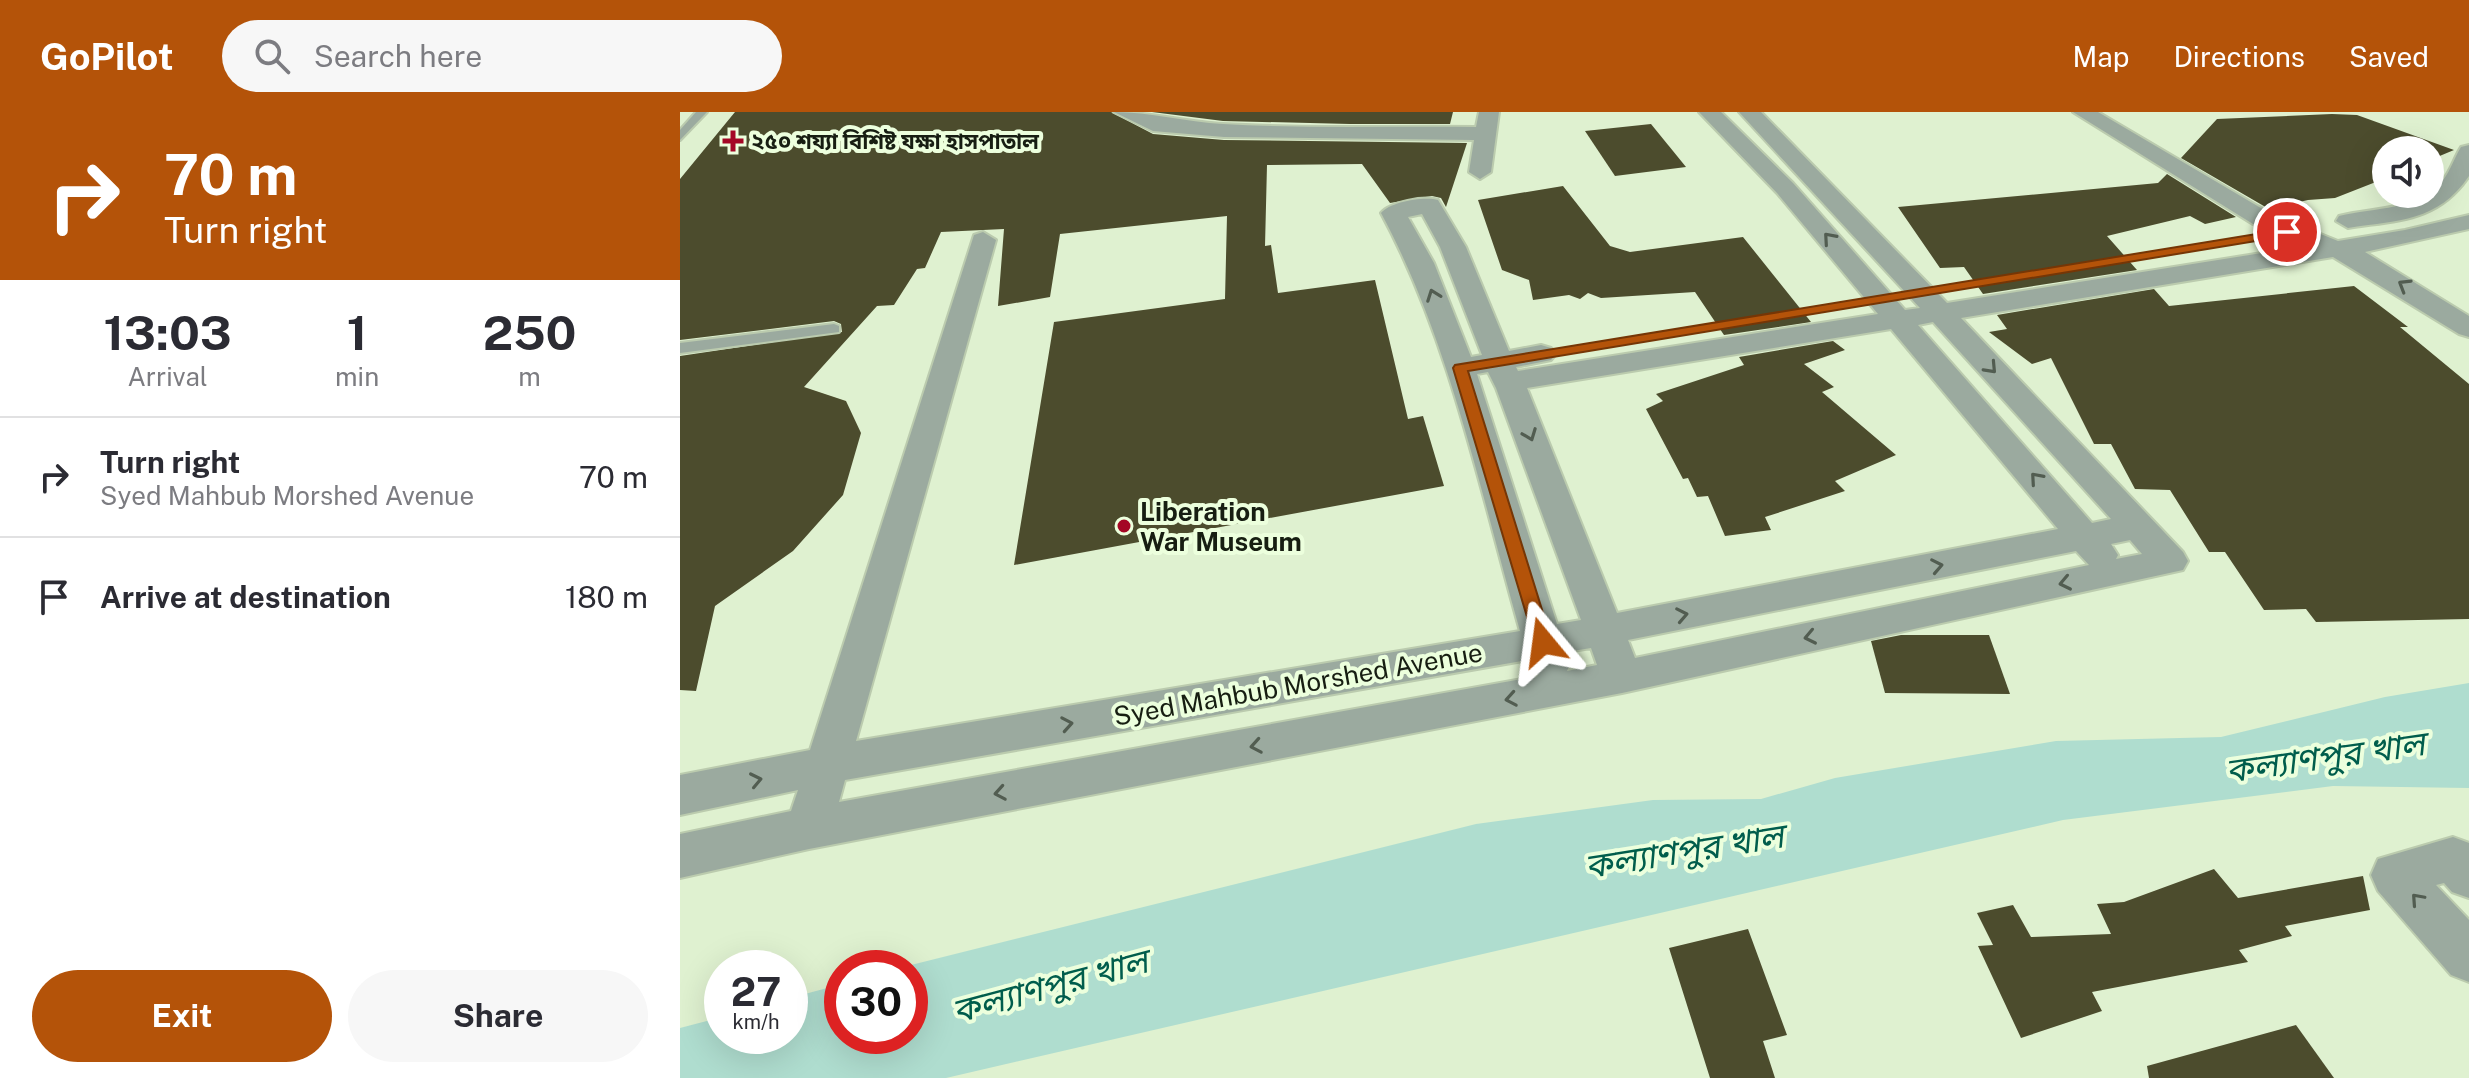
<!DOCTYPE html>
<html lang="en">
<head>
<meta charset="utf-8">
<style>
	:root { --surface:#fff; --page:#f7f7f7; --text:#2b2b33; --muted:#7c7c81; --line:#e1e1e2; --accent:#b45309 }
	body { margin:0; font-family:"Public Sans","Noto Sans Bengali",sans-serif; background:var(--page); color:var(--text); height:100vh; display:flex; flex-direction:column; font-size:30px; white-space:nowrap }
	* { box-sizing:border-box; margin:0 }
	p { font-size:26px; color:var(--muted) }
	.icon { flex:none; width:44px; height:44px; fill:none; stroke:currentColor; stroke-width:2; stroke-linecap:round; stroke-linejoin:round }
	.map { position:relative; flex:1; overflow:hidden }
	.details { display:flex; flex-direction:column; background:var(--surface); width:680px }
	.details>* { flex:none }
	.guide { background:#b45309; color:#fff; overflow:hidden }
	.fabs { position:absolute; left:1692px; top:24px; display:grid; gap:16px }
	.fabs a { display:grid; place-items:center; width:72px; height:72px; border-radius:50%; background:var(--surface); box-shadow:0 8px 32px #0002; font-size:40px }
	.speed { position:absolute; left:24px; top:838px; display:flex; gap:16px; font-size:40px; font-weight:700; text-align:center }
	.speed>* { display:grid; place-content:center; width:104px; height:104px; border-radius:50%; background:var(--surface); box-shadow:0 8px 32px #0002; line-height:1 }
	.speed small { font-size:20px; font-weight:400 }
	.speed .limit { border:12px solid #d22; background:#fff; color:#111 }
	.pin { position:absolute; display:grid; place-items:center; width:68px; height:68px; color:#fff; margin:-34px; border:4px solid #fff; border-radius:50%; box-shadow:0 2px 8px #0007 }
	.me { position:absolute; width:88px; margin:-44px; rotate:344deg; stroke-linejoin:round; filter:drop-shadow(0 0 6px #0008) }
	.turn { display:flex; align-items:center; gap:28px; height:168px; padding:0 32px; font-size:36px }
	.turn .icon { width:104px; height:104px; stroke-width:2.5 }
	.turn b { display:block; font-size:56px; line-height:68px }
	.eta { display:flex; justify-content:space-evenly; align-items:center; height:136px; text-align:center }
	.eta b { font-size:48px; font-weight:700; line-height:56px }
	.action { display:flex; gap:16px; margin-top:auto; padding:16px 32px }
	.action a { flex:1; height:92px; border-radius:48px; background:var(--accent); color:#fff; font-size:32px; font-weight:700; line-height:92px; text-align:center }
	.action a+a { background:var(--page); color:var(--text) }
	ul { padding:0; list-style:none }
	li { display:flex; align-items:center; gap:24px; height:120px; padding:0 32px; border-top:2px solid var(--line) }
	li div { flex:1 }
	li b { display:block; font-size:30px }
	li em { font-style:normal }
	header { display:flex; align-items:center; gap:48px; box-sizing:border-box; height:112px; padding:0 40px; background:var(--accent); color:#fff }
	header strong { font-size:38px }
	nav { display:flex; gap:44px; margin-inline-start:auto; font-size:28px }
	.search { width:560px; height:72px; background:var(--page); display:flex; align-items:center; gap:20px; box-sizing:border-box; padding:0 28px; border-radius:44px; color:var(--muted); font-size:30px }
	main { display:flex; flex:1; min-height:0 }
	.map>svg:first-child { display:block }
</style>
</head>
<body>
<header>
<strong>GoPilot</strong>
<div class="search"><svg class="icon" aria-label="search" viewBox="0 0 24 24"><circle cx="10" cy="10" r="6"/><path d="M15 15l6 6"/></svg>Search here</div>
<nav><a>Map</a><a>Directions</a><a>Saved</a></nav>
</header>
<main>
<section class="details">
<div class="guide">
<div class="turn"><svg class="icon" aria-label="right" viewBox="0 0 24 24"><path d="M7 20v-9h11M14 6l5 5-5 5"/></svg><div><b>70 m</b>Turn right</div></div>
</div>
<div class="eta">
<div><b>13:03</b><p>Arrival</p></div>
<div><b>1</b><p>min</p></div>
<div><b>250</b><p>m</p></div>
</div>
<ul>
<li><svg class="icon" aria-label="right" viewBox="0 0 24 24"><path d="M7 20v-9h11M14 6l5 5-5 5"/></svg><div><b>Turn right</b><p>Syed Mahbub Morshed Avenue</p></div><em>70 m</em></li>
<li><svg class="icon" aria-label="arrive" viewBox="0 0 24 24"><path d="M6 21V4h12l-3 4 3 4H6"/></svg><div><b>Arrive at destination</b></div><em>180 m</em></li>
</ul>
<div class="action"><a>Exit</a><a>Share</a></div>
</section>
<div class="map">
<svg width="1789" height="966" viewBox="0 0 1789 966">
	<rect width="100%" height="100%" fill="#dff1d0"/>
	<!-- water -->
	<path fill="#afddcf" d="M 1789,571 L 1789,676 L 1653,674 L 1383,708 L 266,966 L 0,966 L 0,916 L 42,905 L 42,924 L 110,924 L 110,886 L 162,872 L 162,924 L 230,924 L 230,856 L 219,856 L 796,712 L 973,688 L 1081,687 L 1155,666 L 1376,629 L 1541,625 L 1705,585 Z"/>
	<!-- building -->
	<g fill="#4c4c2d">
		<path d="M 55,0 L 431,0 L 473,22 L 544,28 L 787,31 L 766,95 L 761,86 L 752,84 L 710,91 L 682,52 L 587,53 L 585,134 L 591,133 L 598,181 L 695,168 L 728,307 L 743,304 L 764,374 L 334,453 L 374,210 L 545,187 L 547,104 L 380,122 L 370,185 L 318,194 L 324,117 L 261,120 L 245,156 L 237,157 L 214,193 L 197,194 L 124,275 L 166,289 L 181,321 L 163,383 L 113,439 L 35,494 L 16,579 L 0,578 L 0,244 L 162,220 L 161,212 L 154,209 L 0,228 L 0,67 Z"/>
		<path d="M 472,0 L 773,0 L 770,12 L 670,12 L 543,9 Z"/>
		<path d="M 1652,2 L 1677,3 L 1774,38 L 1750,48 L 1750,38 L 1706,38 L 1706,66 L 1655,86 L 1628,88 L 1589,97 L 1501,46 L 1537,7 Z"/>
		<path d="M 971,12 L 1006,55 L 935,64 L 905,19 Z"/>
		<path d="M 1487,62 L 1556,105 L 1525,112 L 1510,104 L 1427,124 L 1457,158 L 1303,182 L 1284,155 L 1260,156 L 1218,95 L 1478,71 Z"/>
		<path d="M 883,74 L 930,134 L 950,140 L 1063,125 L 1131,210 L 1044,223 L 1015,180 L 921,186 L 908,181 L 900,187 L 889,183 L 853,188 L 849,168 L 822,158 L 798,88 Z"/>
		<path d="M 1674,174 L 1728,215 L 1720,215 L 1789,272 L 1789,507 L 1636,510 L 1626,497 L 1584,498 L 1545,440 L 1529,440 L 1490,378 L 1455,377 L 1431,332 L 1414,332 L 1371,246 L 1352,252 L 1309,220 L 1327,217 L 1317,203 L 1474,177 L 1489,194 Z"/>
		<path d="M 1153,229 L 1165,238 L 1124,252 L 1154,275 L 1142,280 L 1216,343 L 1155,369 L 1165,379 L 1085,405 L 1091,418 L 1045,424 L 1028,384 L 1017,385 L 1008,366 L 1003,367 L 966,297 L 983,289 L 976,282 L 1064,253 L 1059,245 Z"/>
		<path d="M 1221,523 L 1309,523 L 1330,582 L 1205,581 L 1191,529 Z"/>
		<path d="M 1534,757 L 1558,786 L 1683,764 L 1690,798 L 1605,814 L 1612,824 L 1559,838 L 1568,850 L 1412,880 L 1422,899 L 1341,926 L 1298,834 L 1313,833 L 1297,801 L 1333,793 L 1351,825 L 1431,822 L 1417,792 L 1444,790 Z"/>
		<path d="M 1068,817 L 1107,923 L 1083,929 L 1095,966 L 1030,966 L 989,836 Z"/>
		<path d="M 1616,913 L 1654,966 L 1469,966 L 1467,954 Z"/>
	</g>
	<g fill="none" stroke-linecap="round" stroke-linejoin="round">
		<!-- service casing -->
		<g stroke="#bbcbae" stroke-width="4">
			<g id="service">
				<path d="M 16,0 L 27,0 L 0,28 L 0,18 Z"/>
				<path d="M 154,212 L 159,214 L 159,220 L 0,241 L 0,231 Z"/>
			</g>
		</g>
		<!-- minor casing -->
		<g stroke="#bbcbae" stroke-width="4">
			<g id="minor">
				<path d="M 434,0 C 469,0 506,10 543,12 C 627,17 712,14 796,15 L 799,0 L 819,0 L 811,60 L 800,67 L 789,60 L 794,28 L 544,25 L 473,19 Z"/>
				<path d="M 1019,0 L 1041,0 L 1113,71 L 1225,198 L 1240,196 L 1059,0 L 1081,0 L 1267,191 L 1626,134 L 1573,112 L 1393,0 L 1418,0 L 1591,102 L 1658,129 L 1725,118 L 1789,103 L 1789,117 L 1685,140 L 1789,204 L 1789,225 L 1779,222 L 1653,145 L 1281,206 L 1503,440 L 1508,449 L 1503,458 L 942,581 L 129,737 L 0,766 L 0,722 L 111,699 L 118,678 L 0,703 L 0,663 L 130,638 L 294,123 L 303,120 L 316,128 L 176,629 L 840,519 C 800,379 770,229 701,101 C 710,90 744,84 758,88 L 786,135 L 829,239 L 861,233 L 871,236 L 876,242 L 871,248 L 836,255 L 838,259 L 1198,202 L 1097,81 ZM 742,102 L 760,135 L 802,243 L 791,245 L 754,151 L 728,105 ZM 1253,210 L 1431,407 L 1412,411 L 1238,213 ZM 1211,217 L 1378,417 L 937,501 L 847,276 ZM 808,260 L 816,276 L 901,508 L 877,512 L 797,262 ZM 1450,428 L 1462,442 L 1436,447 L 1438,443 L 1431,432 ZM 1396,439 L 1409,453 L 955,546 L 948,528 ZM 911,536 L 917,553 L 887,559 L 890,552 L 886,540 ZM 848,548 L 858,564 L 159,690 L 165,668 Z"/>
				<path d="M 1789,33 L 1789,64 C 1758,110 1718,108 1668,116 L 1656,109 L 1659,104 C 1695,95 1739,99 1763,68 C 1771,58 1774,46 1781,35 Z"/>
				<path d="M 1773,725 L 1789,731 L 1789,786 L 1772,780 L 1764,771 L 1756,773 L 1789,808 L 1789,870 L 1771,863 L 1698,779 L 1691,763 L 1698,747 Z"/>
			</g>
		</g>
		<!-- service -->
		<use href="#service" fill="#9baa9f" fill-rule="evenodd"/>
		<!-- minor -->
		<use href="#minor" fill="#9baa9f" fill-rule="evenodd"/>
	</g>
	<!-- one-way arrows -->
	<defs><path id="oneway-chevron" d="M-2-3.5L2.5 0L-2 3.5" fill="none" stroke-width="1.6" stroke-linecap="round" stroke-linejoin="round" transform="scale(2)"/></defs>
	<g stroke="#525d51">
		<use href="#oneway-chevron" transform="translate(1149 126) rotate(-131)"/>
		<use href="#oneway-chevron" transform="translate(1724 173) rotate(-149)"/>
		<use href="#oneway-chevron" transform="translate(753 183) rotate(-110)"/>
		<use href="#oneway-chevron" transform="translate(1311 256) rotate(47)"/>
		<use href="#oneway-chevron" transform="translate(850 323) rotate(69)"/>
		<use href="#oneway-chevron" transform="translate(1356 366) rotate(-131)"/>
		<use href="#oneway-chevron" transform="translate(1257 454) rotate(-11)"/>
		<use href="#oneway-chevron" transform="translate(1385 471) rotate(168)"/>
		<use href="#oneway-chevron" transform="translate(1002 503) rotate(-11)"/>
		<use href="#oneway-chevron" transform="translate(1130 525) rotate(168)"/>
		<use href="#oneway-chevron" transform="translate(831 587) rotate(170)"/>
		<use href="#oneway-chevron" transform="translate(387 612) rotate(-10)"/>
		<use href="#oneway-chevron" transform="translate(576 634) rotate(170)"/>
		<use href="#oneway-chevron" transform="translate(76 668) rotate(-12)"/>
		<use href="#oneway-chevron" transform="translate(320 681) rotate(170)"/>
		<use href="#oneway-chevron" transform="translate(1737 787) rotate(-132)"/>
	</g>
	<!-- route -->
	<path fill="#b45309" stroke="#753606" stroke-width="2" d="M 1607,117 L 1612,118 L 1612,123 L 788,259 L 872,530 L 863,537 L 856,535 L 773,256 L 775,253 Z"/>
	<!-- markers -->
	<g fill="#a40725" stroke="#ecffdd" stroke-width="3">
		<path d="M49 17h8v8h8v8h-8v8h-8v-8h-8v-8h8z"/>
		<circle cx="444" cy="414" r="8"/>
	</g>
	<g text-anchor="middle" dominant-baseline="central" stroke-width="8" stroke-linejoin="round" paint-order="stroke">
		<!-- far-poi labels -->
		<g font-size="22" font-weight="bold" fill="#171e12" stroke="#ecffdd" text-anchor="start">
			<text x="71" y="29">২৫০ শয্যা বিশিষ্ট যক্ষা হাসপাতাল</text>
		</g>
		<!-- poi labels -->
		<g font-size="26" font-weight="bold" fill="#171e12" stroke="#ecffdd" text-anchor="start">
			<text x="460" y="399">Liberation<tspan x="460" dy="30">War Museum</tspan></text>
		</g>
		<!-- street labels -->
		<g font-size="26" fill="#171e12" stroke="#ecffdd">
			<text transform="translate(618 572) rotate(-10)">Syed Mahbub Morshed Avenue</text>
		</g>
		<!-- near-water labels -->
		<g font-size="34" font-style="italic" fill="#005d4c" stroke="#ecffdd">
			<text transform="translate(1645 645) rotate(-8)">কল্যাণপুর খাল</text>
			<text transform="translate(1004 739) rotate(-9)">কল্যাণপুর খাল</text>
			<text transform="translate(370 874) rotate(-15)">কল্যাণপুর খাল</text>
		</g>
	</g>
</svg>
<div class="fabs">
<a><svg class="icon" aria-label="sound" viewBox="0 0 24 24"><path d="M4 9h4l5-4v14l-5-4H4zM17 9q2 3 0 6"/></svg></a>
</div>
<div class="speed"><div>27<small>km/h</small></div><div class="limit">30</div></div>
<div class="pin" style="left:1607px;top:120px;background:#d93025"><svg class="icon" aria-label="arrive" viewBox="0 0 24 24"><path d="M6 21V4h12l-3 4 3 4H6"/></svg></div>
<svg class="me" style="left:863px;top:530px" viewBox="-20 -20 40 40"><path d="M0-17L14 15 0 8-14 15z" fill="#b45309" stroke="#fff" stroke-width="4"/></svg>
</div>
</main>
</body>
</html>
